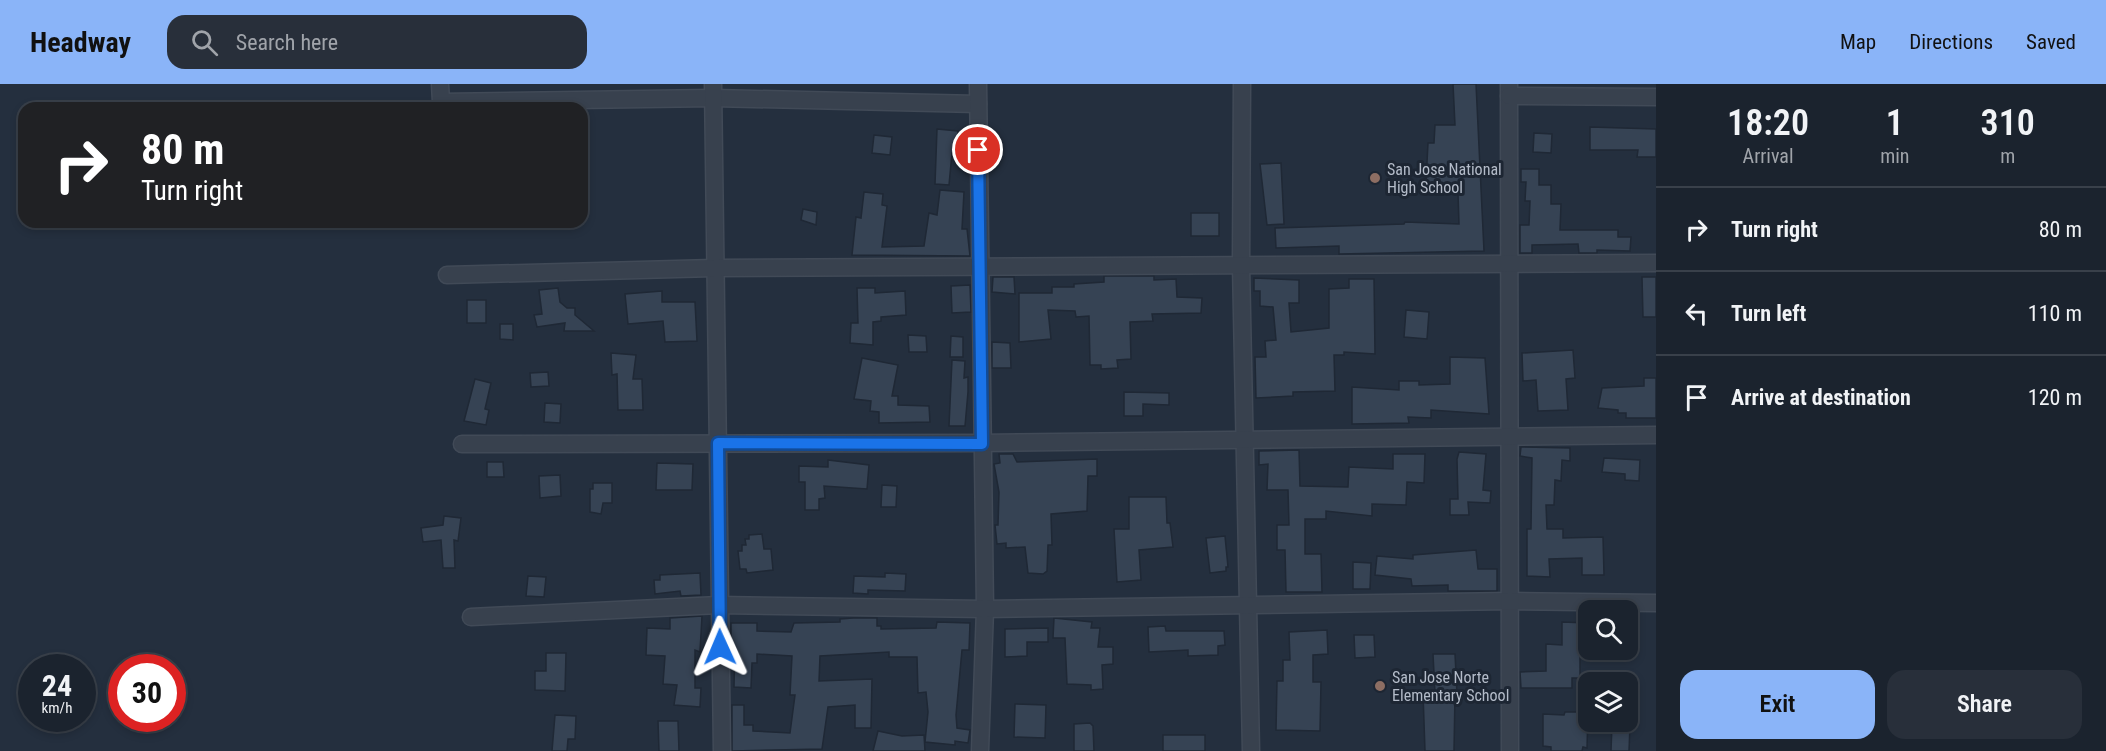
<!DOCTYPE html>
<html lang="en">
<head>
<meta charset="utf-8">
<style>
	:root { --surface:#1b232e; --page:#282f3a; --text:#f1f3f6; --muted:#a0a4aa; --line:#39404a; --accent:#8ab4f8 }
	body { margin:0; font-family:"Roboto Condensed",sans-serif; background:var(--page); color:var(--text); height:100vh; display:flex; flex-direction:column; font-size:22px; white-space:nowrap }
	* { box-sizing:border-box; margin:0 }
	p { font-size:20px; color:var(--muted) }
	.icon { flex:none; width:33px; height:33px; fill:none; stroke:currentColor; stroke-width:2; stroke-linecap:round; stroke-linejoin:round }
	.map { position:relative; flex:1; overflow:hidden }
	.details { display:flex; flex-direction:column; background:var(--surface); width:450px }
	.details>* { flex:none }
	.guide { position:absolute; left:18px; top:18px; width:570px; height:126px; border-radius:18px; box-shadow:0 3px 9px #0003,0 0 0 2px var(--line); background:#202124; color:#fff; overflow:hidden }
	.tools { position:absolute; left:1578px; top:516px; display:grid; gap:12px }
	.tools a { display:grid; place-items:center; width:60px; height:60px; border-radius:12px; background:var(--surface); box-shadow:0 3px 9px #0003,0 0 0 2px var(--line); font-size:30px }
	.speed { position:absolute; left:18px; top:570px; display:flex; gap:12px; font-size:30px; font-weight:700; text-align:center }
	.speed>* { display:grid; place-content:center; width:78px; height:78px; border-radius:50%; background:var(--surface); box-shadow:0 3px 9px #0003,0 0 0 2px var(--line); line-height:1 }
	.speed small { font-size:15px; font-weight:400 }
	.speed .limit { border:9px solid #d22; background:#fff; color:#111 }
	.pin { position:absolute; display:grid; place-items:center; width:51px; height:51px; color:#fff; margin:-26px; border:3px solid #fff; border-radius:50%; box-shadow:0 2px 6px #0007 }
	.me { position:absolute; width:66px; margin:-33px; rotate:359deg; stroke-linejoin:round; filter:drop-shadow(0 0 4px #0008) }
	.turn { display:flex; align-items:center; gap:21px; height:126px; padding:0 24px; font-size:27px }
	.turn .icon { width:78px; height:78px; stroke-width:2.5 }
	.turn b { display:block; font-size:42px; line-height:51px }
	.eta { display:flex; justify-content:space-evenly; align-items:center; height:102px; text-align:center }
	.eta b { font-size:36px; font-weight:600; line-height:42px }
	.action { display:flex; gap:12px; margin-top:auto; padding:12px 24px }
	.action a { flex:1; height:69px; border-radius:18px; background:var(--accent); color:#111; font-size:24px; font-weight:600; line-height:69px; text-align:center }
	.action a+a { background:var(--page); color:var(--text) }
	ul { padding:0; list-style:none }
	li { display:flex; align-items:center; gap:18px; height:84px; padding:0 24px; border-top:2px solid var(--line) }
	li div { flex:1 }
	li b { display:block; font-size:22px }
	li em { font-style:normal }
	header { display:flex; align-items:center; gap:36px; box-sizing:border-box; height:84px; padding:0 30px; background:var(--accent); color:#111 }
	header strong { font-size:28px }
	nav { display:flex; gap:33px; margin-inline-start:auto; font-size:21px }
	.search { width:420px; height:54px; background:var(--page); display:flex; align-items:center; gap:15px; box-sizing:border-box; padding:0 21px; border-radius:18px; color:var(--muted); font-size:22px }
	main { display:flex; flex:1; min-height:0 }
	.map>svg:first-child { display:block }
</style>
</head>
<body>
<header>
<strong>Headway</strong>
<div class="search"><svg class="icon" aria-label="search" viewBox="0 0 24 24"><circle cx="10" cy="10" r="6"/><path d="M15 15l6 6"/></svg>Search here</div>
<nav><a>Map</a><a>Directions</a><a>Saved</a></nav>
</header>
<main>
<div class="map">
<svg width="1656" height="667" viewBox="0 0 1656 667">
	<rect width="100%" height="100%" fill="#242f3e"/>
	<!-- building -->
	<g fill="#364354" stroke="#1f2835" stroke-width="1.5">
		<path d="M 1453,0 L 1476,0 L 1484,167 L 1339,170 L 1339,162 L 1276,164 L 1275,144 L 1404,140 L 1405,138 L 1459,140 L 1458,109 L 1425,111 L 1424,99 L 1426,98 L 1428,59 L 1434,59 L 1435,41 L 1455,41 Z"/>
		<path d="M 1590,43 L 1656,45 L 1656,73 L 1637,73 L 1638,66 L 1590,66 Z"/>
		<path d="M 937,45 L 958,47 L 957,69 L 952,69 L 949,101 L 935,100 Z"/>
		<path d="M 1534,49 L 1552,50 L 1551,69 L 1533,68 Z"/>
		<path d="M 874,51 L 892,53 L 890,71 L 872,69 Z"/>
		<path d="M 1281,79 L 1284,140 L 1267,141 L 1260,80 Z"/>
		<path d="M 1521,85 L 1539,85 L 1539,101 L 1551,101 L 1551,120 L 1561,120 L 1560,146 L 1618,146 L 1618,153 L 1631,153 L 1630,167 L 1597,166 L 1597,169 L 1579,169 L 1578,160 L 1532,161 L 1532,169 L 1520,169 L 1520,141 L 1529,141 L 1530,117 L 1525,117 L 1526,98 L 1521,98 Z"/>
		<path d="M 940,106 L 964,108 L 962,145 L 967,145 L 970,172 L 852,171 L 856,133 L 861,134 L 864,108 L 883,110 L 882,121 L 887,122 L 882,163 L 924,162 L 929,129 L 937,131 Z"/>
		<path d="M 803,125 L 817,128 L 816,141 L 801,136 Z"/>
		<rect x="1191" y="129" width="28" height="23"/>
		<path d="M 1104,192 L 1154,192 L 1154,196 L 1176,195 L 1177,213 L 1202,214 L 1201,229 L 1152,230 L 1153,237 L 1130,238 L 1131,275 L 1117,276 L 1118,284 L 1101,285 L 1101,281 L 1090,281 L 1089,232 L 1076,233 L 1075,227 L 1048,226 L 1051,255 L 1019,258 L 1019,209 L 1052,209 L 1052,203 L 1074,203 L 1074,200 L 1104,198 Z"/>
		<path d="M 993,193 L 1014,193 L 1015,210 L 992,208 Z"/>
		<path d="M 1642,193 L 1656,193 L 1656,233 L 1643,233 Z"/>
		<path d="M 1254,194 L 1299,196 L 1299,219 L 1289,219 L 1291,248 L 1329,244 L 1329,205 L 1349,204 L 1349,195 L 1374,195 L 1375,270 L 1344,268 L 1344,271 L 1334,271 L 1335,307 L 1293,308 L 1293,312 L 1256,314 L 1255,273 L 1266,273 L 1265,257 L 1276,256 L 1273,223 L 1260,222 L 1260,207 L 1254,207 Z"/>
		<path d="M 970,201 L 971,228 L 952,229 L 951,202 Z"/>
		<path d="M 558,204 L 560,218 L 567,224 L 575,224 L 575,231 L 594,247 L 564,247 L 565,239 L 537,243 L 534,231 L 542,230 L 539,206 Z"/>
		<path d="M 857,204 L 875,204 L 875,209 L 905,207 L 906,231 L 881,233 L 881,237 L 873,238 L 873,261 L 850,259 L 851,239 L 858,239 Z"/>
		<path d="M 662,207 L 662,218 L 695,218 L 697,257 L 665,258 L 663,237 L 628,240 L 625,210 Z"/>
		<rect x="467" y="216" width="19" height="23"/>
		<path d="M 1406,226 L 1429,228 L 1427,255 L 1404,253 Z"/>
		<path d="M 500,240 L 513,240 L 513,256 L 500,255 Z"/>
		<path d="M 908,251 L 926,252 L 927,268 L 909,268 Z"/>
		<path d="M 951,252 L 963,253 L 963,273 L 950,273 Z"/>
		<path d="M 992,258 L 1010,259 L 1011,284 L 992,284 Z"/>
		<path d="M 1573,266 L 1575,294 L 1566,295 L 1568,326 L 1538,327 L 1536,296 L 1523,297 L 1522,269 Z"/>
		<path d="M 611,269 L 636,271 L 633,295 L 642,295 L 643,326 L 618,326 L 617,290 L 612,291 Z"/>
		<path d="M 1450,273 L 1485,274 L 1489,330 L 1431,326 L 1431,334 L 1408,333 L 1409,339 L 1352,340 L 1352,303 L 1399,306 L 1399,297 L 1419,297 L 1419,301 L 1450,300 Z"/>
		<path d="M 862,274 L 898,281 L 892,312 L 898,312 L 898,321 L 929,322 L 930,338 L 879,339 L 879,328 L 870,327 L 871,317 L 854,315 Z"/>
		<path d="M 952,276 L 965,277 L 964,294 L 968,293 L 968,308 L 965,342 L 949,342 Z"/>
		<path d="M 548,288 L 549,302 L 531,303 L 530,289 Z"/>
		<path d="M 1644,294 L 1656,294 L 1656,334 L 1626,334 L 1626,329 L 1618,329 L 1618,326 L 1598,324 L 1602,304 L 1644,302 Z"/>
		<path d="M 475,295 L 491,299 L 485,325 L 489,326 L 486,341 L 464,337 Z"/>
		<path d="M 1124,308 L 1169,309 L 1169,321 L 1143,320 L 1143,332 L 1124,332 Z"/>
		<path d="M 545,319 L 561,320 L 560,339 L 544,338 Z"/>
		<path d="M 1521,363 L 1570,364 L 1570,377 L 1562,376 L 1561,397 L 1555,396 L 1554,421 L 1546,421 L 1547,445 L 1563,445 L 1563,454 L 1603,453 L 1604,491 L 1582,491 L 1582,474 L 1549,475 L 1550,493 L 1527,492 L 1527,445 L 1531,445 L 1532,374 L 1520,372 Z"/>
		<path d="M 1299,366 L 1300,402 L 1348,403 L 1349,383 L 1393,385 L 1393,370 L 1425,370 L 1424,399 L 1407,398 L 1406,421 L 1372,420 L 1372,432 L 1326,427 L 1326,435 L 1305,435 L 1305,470 L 1321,470 L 1322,508 L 1286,508 L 1285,466 L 1277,466 L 1277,441 L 1289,441 L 1288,406 L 1267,406 L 1268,380 L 1259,381 L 1259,367 Z"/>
		<path d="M 1459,368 L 1486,370 L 1483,406 L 1491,407 L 1490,419 L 1468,418 L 1469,431 L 1450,431 L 1450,415 L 1458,415 L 1457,375 Z"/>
		<path d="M 999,370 L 1013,370 L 1017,378 L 1097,375 L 1097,392 L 1088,392 L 1087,427 L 1051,430 L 1052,461 L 1048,461 L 1047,487 L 1043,490 L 1028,489 L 1025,463 L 1006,464 L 1006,459 L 997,460 L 995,441 L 998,441 L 999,408 L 994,380 L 1000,379 Z"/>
		<path d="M 1604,374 L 1640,376 L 1639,397 L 1625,396 L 1625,390 L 1602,388 Z"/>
		<path d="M 828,376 L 869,381 L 867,405 L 824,402 L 825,414 L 819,415 L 819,426 L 805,426 L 805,398 L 799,398 L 799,382 L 828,383 Z"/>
		<path d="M 487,378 L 503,378 L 504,393 L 487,393 Z"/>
		<path d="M 657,379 L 693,380 L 692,406 L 656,406 Z"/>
		<path d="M 560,391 L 561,412 L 540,414 L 539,392 Z"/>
		<path d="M 593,399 L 612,399 L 612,419 L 603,419 L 601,430 L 590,428 L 590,405 L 593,405 Z"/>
		<path d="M 882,401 L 897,402 L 896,423 L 881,423 Z"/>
		<path d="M 1129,413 L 1166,413 L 1167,439 L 1170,439 L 1173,463 L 1139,466 L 1141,496 L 1117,498 L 1114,445 L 1129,445 Z"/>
		<path d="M 444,432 L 461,434 L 458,457 L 454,456 L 455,484 L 443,484 L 441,456 L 423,458 L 421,444 L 443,441 Z"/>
		<path d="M 762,450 L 764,465 L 771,465 L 773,486 L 747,489 L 746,485 L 740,485 L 738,467 L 742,467 L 742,461 L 746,461 L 745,455 L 749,455 L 749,451 Z"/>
		<path d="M 1225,452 L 1228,483 L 1226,483 L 1226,487 L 1210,489 L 1206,454 Z"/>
		<path d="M 1476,466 L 1478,485 L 1497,485 L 1497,507 L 1448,507 L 1448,501 L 1412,502 L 1411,495 L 1375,491 L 1377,472 L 1413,475 L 1413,471 Z"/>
		<path d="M 1353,478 L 1371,479 L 1370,505 L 1353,505 Z"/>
		<path d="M 700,489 L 701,511 L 681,512 L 680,507 L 655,510 L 654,496 L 660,496 L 660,491 Z"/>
		<path d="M 885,489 L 906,490 L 905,507 L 868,506 L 868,510 L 853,509 L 854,492 L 885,493 Z"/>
		<path d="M 528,492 L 546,493 L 544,513 L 526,512 Z"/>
		<path d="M 702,532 L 700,568 L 695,566 L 695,604 L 701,604 L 700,623 L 674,621 L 677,601 L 663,600 L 665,572 L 646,571 L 647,544 L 670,545 L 670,534 Z"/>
		<path d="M 853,534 L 877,534 L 877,542 L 881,542 L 881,545 L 936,544 L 937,538 L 970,539 L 969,566 L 962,566 L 956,631 L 957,644 L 970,646 L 968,659 L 955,657 L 955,661 L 925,658 L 928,628 L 926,608 L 918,609 L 917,573 L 889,573 L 889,568 L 820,572 L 819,597 L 872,595 L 871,644 L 855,644 L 855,621 L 828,623 L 822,665 L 732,667 L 732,621 L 744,621 L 744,641 L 753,641 L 753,647 L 790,649 L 795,611 L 790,611 L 792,572 L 757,570 L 757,579 L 752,579 L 751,604 L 734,603 L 735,563 L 731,563 L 731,539 L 757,539 L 757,547 L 791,548 L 794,539 L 840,538 L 840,535 Z"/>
		<path d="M 1054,534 L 1092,538 L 1091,544 L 1100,544 L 1098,563 L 1113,563 L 1113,580 L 1102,581 L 1103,605 L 1091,606 L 1091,601 L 1067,600 L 1065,554 L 1053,554 Z"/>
		<path d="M 1562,538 L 1588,539 L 1588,569 L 1580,569 L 1580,594 L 1572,594 L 1572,604 L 1521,604 L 1520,588 L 1546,587 L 1546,560 L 1562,561 Z"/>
		<path d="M 1165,542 L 1166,547 L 1224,547 L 1225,561 L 1218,562 L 1218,571 L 1188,572 L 1188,566 L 1149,568 L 1148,543 Z"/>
		<path d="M 1048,544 L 1048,558 L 1027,558 L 1027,572 L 1005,573 L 1005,545 Z"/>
		<path d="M 1327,546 L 1328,570 L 1313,571 L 1313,598 L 1321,598 L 1320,647 L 1276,646 L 1277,597 L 1283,597 L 1283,576 L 1290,576 L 1289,548 Z"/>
		<path d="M 1354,551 L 1374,551 L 1375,573 L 1355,574 Z"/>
		<path d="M 546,569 L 566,569 L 565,607 L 535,606 L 535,587 L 546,587 Z"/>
		<path d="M 1433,570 L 1455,570 L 1457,610 L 1455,610 L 1454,667 L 1425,667 L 1423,609 L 1435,609 Z"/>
		<path d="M 1015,620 L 1046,621 L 1045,654 L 1014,653 Z"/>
		<path d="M 1565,628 L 1588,628 L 1587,664 L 1583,663 L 1582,667 L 1551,667 L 1551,663 L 1543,662 L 1543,630 L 1564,631 Z"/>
		<path d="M 555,631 L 576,632 L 575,655 L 568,655 L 567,667 L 552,667 Z"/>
		<path d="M 658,637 L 678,637 L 679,667 L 659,667 Z"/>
		<path d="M 1090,639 L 1093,642 L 1094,667 L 1074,667 L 1074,640 Z"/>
		<path d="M 1612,640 L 1630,641 L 1629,667 L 1611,667 Z"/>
		<path d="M 878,647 L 902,652 L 924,651 L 925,667 L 873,667 Z"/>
		<rect x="1163" y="651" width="42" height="16"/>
	</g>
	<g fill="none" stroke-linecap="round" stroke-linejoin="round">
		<!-- minor casing -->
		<g stroke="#414a57" stroke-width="19">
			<g id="minor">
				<path d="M 440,0 L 441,18 L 713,14 L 978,20"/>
				<path d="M 713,0 L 722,667"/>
				<path d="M 978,0 L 985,525 L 980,667"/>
				<path d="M 1242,0 L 1241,181 L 1251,667"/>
				<path d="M 1509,0 L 1510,667"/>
				<path d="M 1509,12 L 1656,13"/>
				<path d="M 447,191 L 714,184 L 1656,179"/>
				<path d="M 462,360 L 982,359 L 1656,351"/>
				<path d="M 471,533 L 719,521 L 985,525 L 1510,517 L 1656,519"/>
			</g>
		</g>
		<!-- minor -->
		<use href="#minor" stroke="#38414e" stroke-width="16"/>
	</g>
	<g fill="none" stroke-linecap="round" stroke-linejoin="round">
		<!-- route casing -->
		<g stroke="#114b97" stroke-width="15">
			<path id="route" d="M 720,563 L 718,359 L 982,360 L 978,66"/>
		</g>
		<!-- route -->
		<use href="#route" stroke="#1a73e8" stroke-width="10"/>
	</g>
	<!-- markers -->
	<g fill="#8d6e63" stroke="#1d2633" stroke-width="2">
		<circle cx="1375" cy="94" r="6"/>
		<circle cx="1380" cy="602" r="6"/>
	</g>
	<g text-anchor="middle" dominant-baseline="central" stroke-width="6" stroke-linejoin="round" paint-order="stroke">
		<!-- poi labels -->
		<g font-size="16" fill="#b4bcc9" stroke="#1d2633" text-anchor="start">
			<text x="1387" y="85">San Jose National<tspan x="1387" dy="18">High School</tspan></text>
			<text x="1392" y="593">San Jose Norte<tspan x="1392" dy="18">Elementary School</tspan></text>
		</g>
	</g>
</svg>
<div class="tools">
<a><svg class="icon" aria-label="search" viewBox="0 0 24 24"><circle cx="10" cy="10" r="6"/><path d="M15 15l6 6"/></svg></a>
<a><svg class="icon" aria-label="layers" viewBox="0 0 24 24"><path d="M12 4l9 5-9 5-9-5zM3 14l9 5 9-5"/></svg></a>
</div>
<div class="speed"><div>24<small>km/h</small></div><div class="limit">30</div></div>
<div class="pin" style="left:978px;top:66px;background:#d93025"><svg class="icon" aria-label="arrive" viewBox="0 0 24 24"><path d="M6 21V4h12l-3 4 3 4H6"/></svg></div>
<svg class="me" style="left:720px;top:563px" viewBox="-20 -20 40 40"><path d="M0-17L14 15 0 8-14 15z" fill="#1a73e8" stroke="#fff" stroke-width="4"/></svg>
<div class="guide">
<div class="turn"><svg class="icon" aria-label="right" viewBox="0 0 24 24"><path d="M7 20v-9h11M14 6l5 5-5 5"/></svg><div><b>80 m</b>Turn right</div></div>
</div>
</div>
<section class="details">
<div class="eta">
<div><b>18:20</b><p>Arrival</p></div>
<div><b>1</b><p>min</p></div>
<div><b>310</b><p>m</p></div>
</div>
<ul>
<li><svg class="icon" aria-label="right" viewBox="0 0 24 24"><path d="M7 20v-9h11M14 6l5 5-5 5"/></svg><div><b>Turn right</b></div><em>80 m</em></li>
<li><svg class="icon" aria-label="left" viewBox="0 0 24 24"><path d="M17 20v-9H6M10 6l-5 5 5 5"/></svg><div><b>Turn left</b></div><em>110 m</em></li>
<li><svg class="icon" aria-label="arrive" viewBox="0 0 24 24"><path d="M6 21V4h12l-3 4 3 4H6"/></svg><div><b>Arrive at destination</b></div><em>120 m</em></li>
</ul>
<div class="action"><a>Exit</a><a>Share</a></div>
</section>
</main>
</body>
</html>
